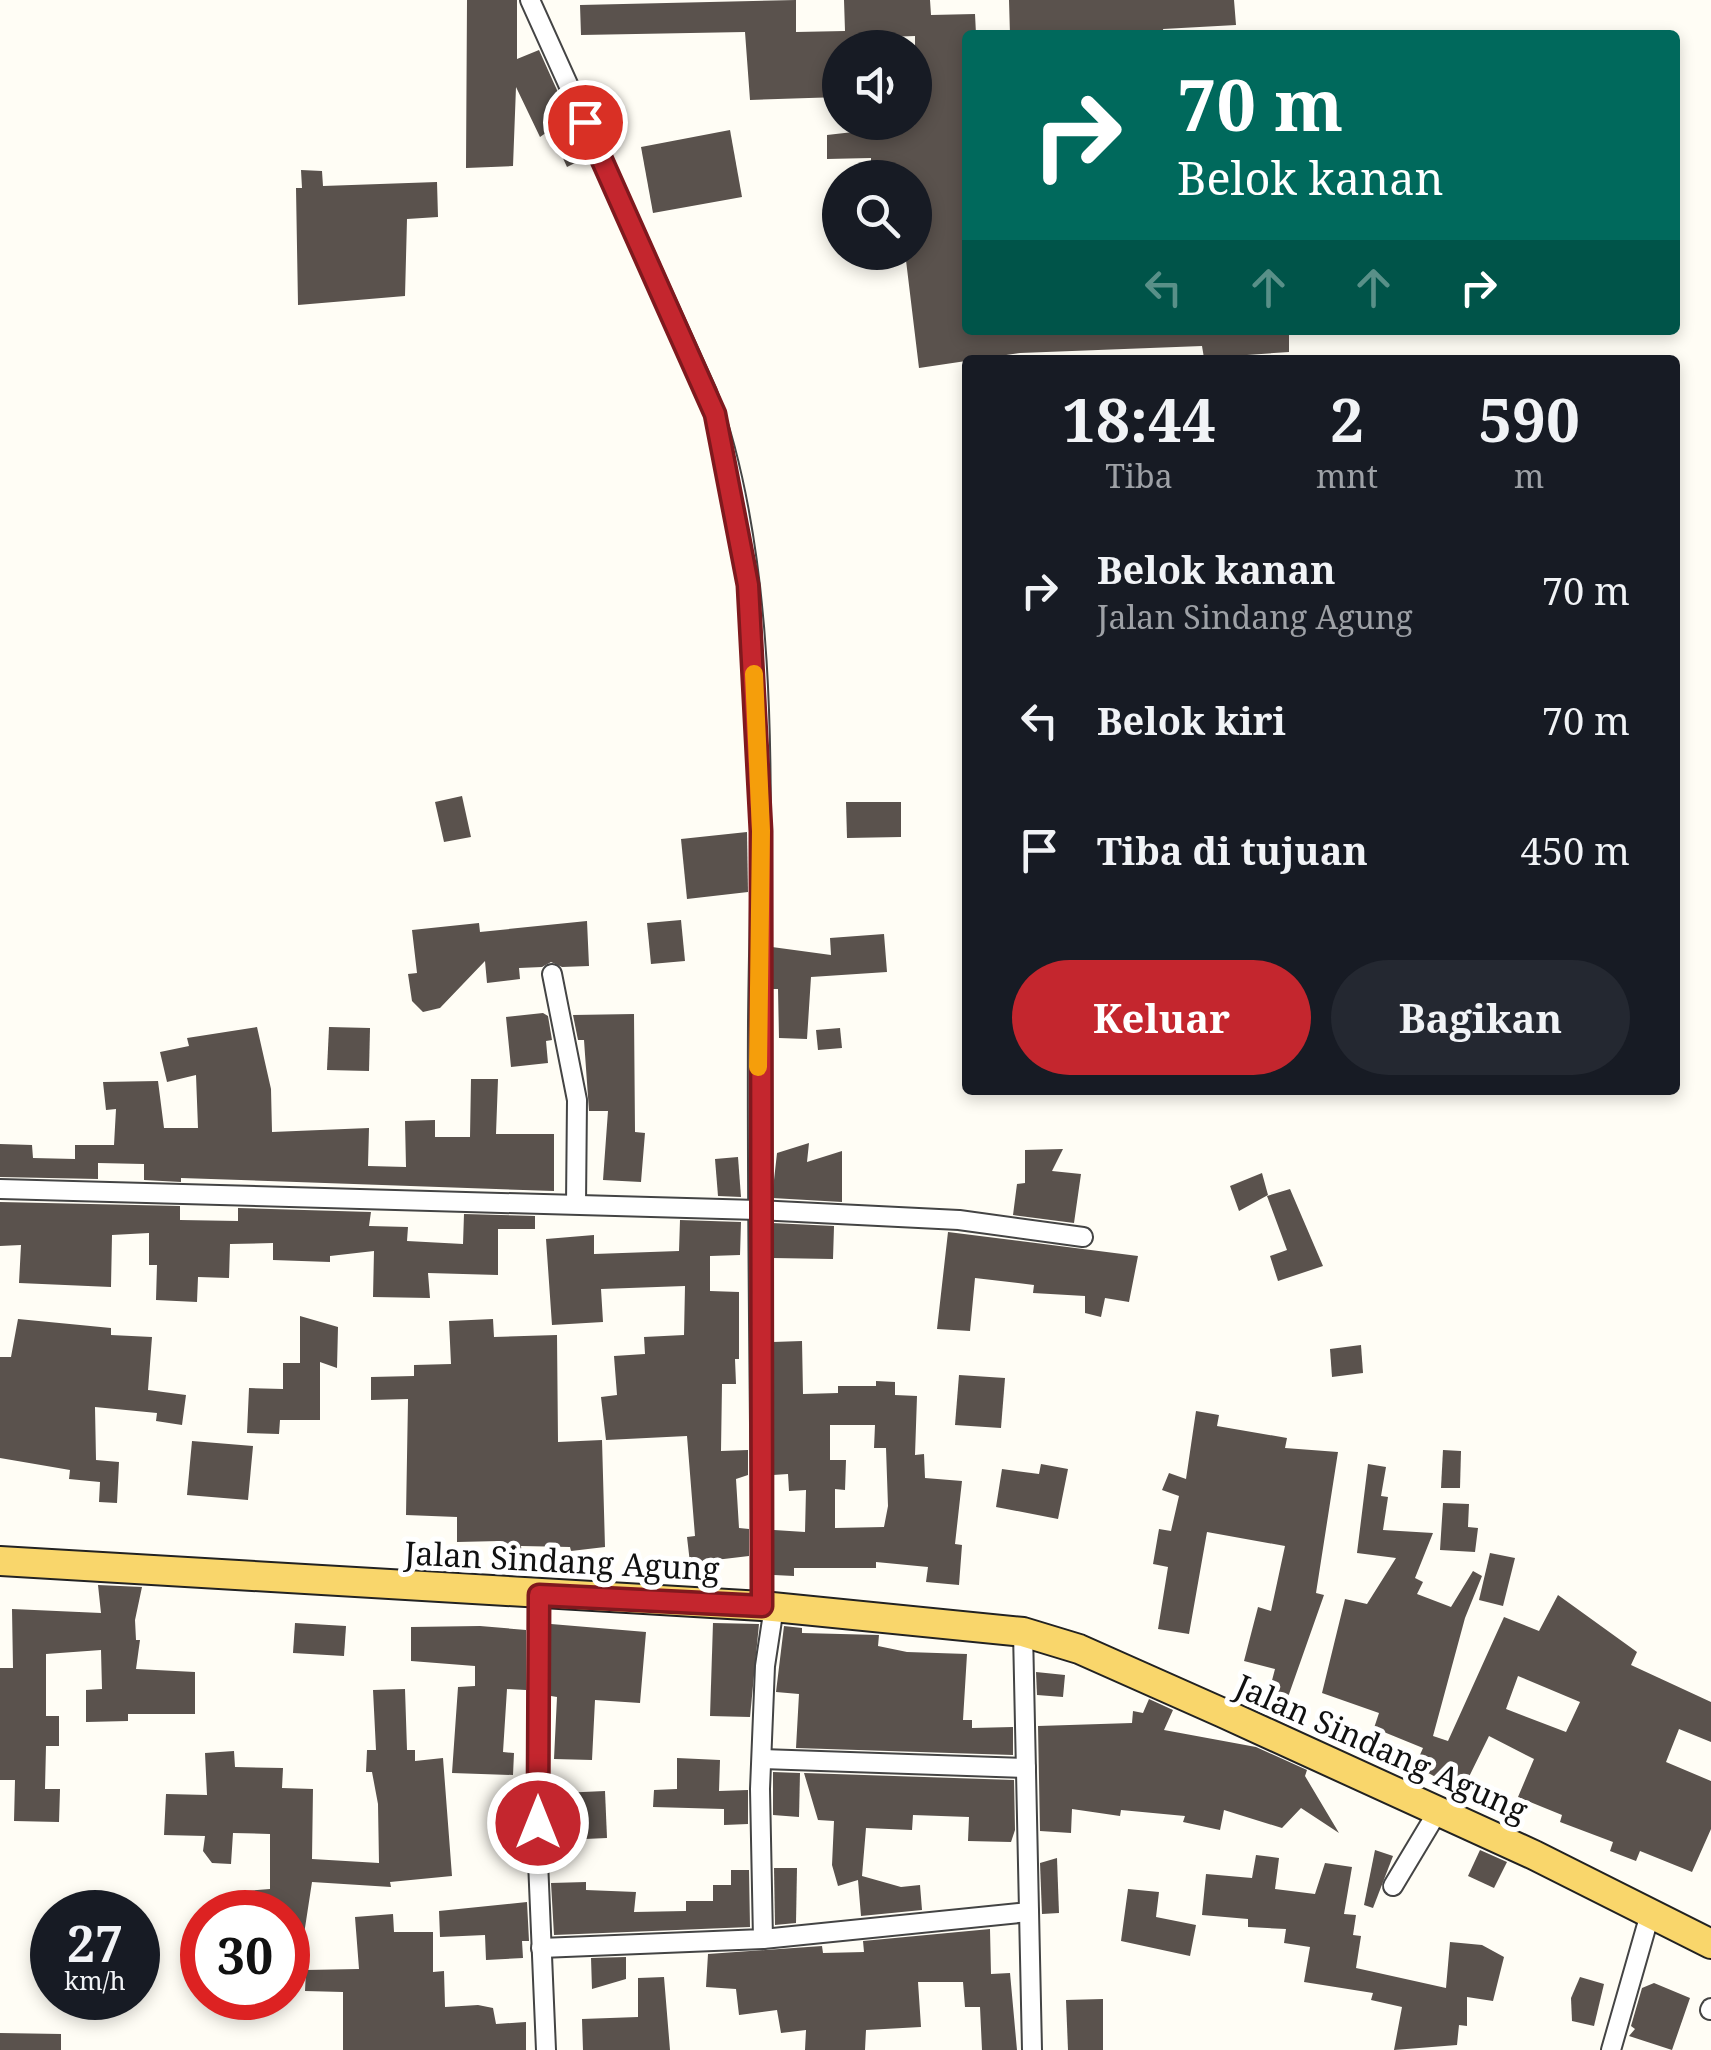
<!DOCTYPE html>
<html lang="id">
<head>
<meta charset="utf-8">
<style>
	:root { --surface:#171b24; --page:#242831; --text:#f1f3f6; --muted:#9ea1a6; --accent:#c4262e }
	body { margin:0; font-family:"Noto Serif",serif; background:var(--page); color:var(--text); height:100vh; display:flex; flex-direction:column; font-size:38px; white-space:nowrap }
	* { box-sizing:border-box; margin:0 }
	p { font-size:32px; color:var(--muted) }
	.icon { flex:none; width:55px; height:55px; fill:none; stroke:currentColor; stroke-width:2; stroke-linecap:round; stroke-linejoin:round }
	.map { position:relative; flex:1; overflow:hidden }
	.side { position:absolute; left:962px; top:355px; width:718px; height:740px; display:flex; flex-direction:column; background:var(--surface); border-radius:10px; box-shadow:0 5px 15px #0003 }
	.side>* { flex:none }
	.hud { position:absolute; left:962px; top:30px; width:718px; height:305px; border-radius:10px; box-shadow:0 5px 15px #0003; background:#00695c; color:#fff; overflow:hidden }
	.controls { position:absolute; left:822px; top:30px; display:grid; gap:20px }
	.controls a { display:grid; place-items:center; width:110px; height:110px; border-radius:50%; background:var(--surface); box-shadow:0 5px 15px #0003; font-size:50px }
	.speed { position:absolute; left:30px; top:1890px; display:flex; gap:20px; font-size:50px; font-weight:700; text-align:center }
	.speed>* { display:grid; place-content:center; width:130px; height:130px; border-radius:50%; background:var(--surface); box-shadow:0 5px 15px #0003; line-height:1 }
	.speed small { font-size:25px; font-weight:400 }
	.speed .limit { border:15px solid #d22; background:#fff; color:#111 }
	.pin { position:absolute; display:grid; place-items:center; width:85px; height:85px; color:#fff; margin:-42px; border:5px solid #fff; border-radius:50%; box-shadow:0 2px 10px #0007 }
	.me { position:absolute; width:110px; margin:-55px; rotate:0deg; stroke-linejoin:round; filter:drop-shadow(0 0 8px #0008) }
	.turn { display:flex; align-items:center; gap:35px; height:210px; padding:0 50px; font-size:45px }
	.turn .icon { width:130px; height:130px; stroke-width:2.5 }
	.turn b { display:block; font-size:70px; line-height:85px }
	.lanes { display:flex; align-items:center; height:95px; padding:0 50px; background:#0003; justify-content:center; gap:50px; direction:ltr }
	.lanes .off { opacity:.35 }
	.eta { display:flex; justify-content:space-evenly; align-items:center; height:170px; text-align:center }
	.eta b { font-size:60px; font-weight:700; line-height:70px }
	.button { display:flex; gap:20px; margin-top:auto; padding:20px 50px }
	.button a { flex:1; height:115px; border-radius:60px; background:var(--accent); color:#fff; font-size:40px; font-weight:700; line-height:115px; text-align:center }
	.button a+a { background:var(--page); color:var(--text) }
	ul { padding:0; list-style:none }
	li { display:flex; align-items:center; gap:30px; height:130px; padding:0 50px }
	li div { flex:1 }
	li b { display:block; font-size:38px }
	li em { font-style:normal }
	.map>svg:first-child { display:block }
</style>
</head>
<body>
<div class="map">
<svg width="1711" height="2050" viewBox="0 0 1711 2050">
	<rect width="100%" height="100%" fill="#fffdf5"/>
	<!-- building -->
	<g fill="#5a524d" fill-rule="evenodd">
		<path d="M 467,0 L 517,0 L 517,59 L 539,50 L 587,157 L 567,167 L 550,130 L 540,137 L 516,87 L 513,166 L 466,168 Z"/>
		<path d="M 796,0 L 796,32 L 845,31 L 844,0 L 930,0 L 931,15 L 975,14 L 976,34 L 968,35 L 968,330 L 1017,330 L 1017,334 L 1289,330 L 1289,352 L 1204,358 L 1202,346 L 1020,353 L 919,368 L 905,252 L 915,252 L 915,176 L 871,177 L 871,158 L 827,159 L 827,135 L 915,125 L 915,36 L 858,38 L 858,48 L 840,48 L 840,97 L 750,100 L 745,32 L 581,35 L 580,5 Z"/>
		<path d="M 1009,0 L 1234,0 L 1236,25 L 1163,29 L 1164,35 L 1010,35 Z"/>
		<path d="M 604,86 L 610,102 L 593,109 L 586,93 Z"/>
		<path d="M 730,130 L 742,197 L 653,213 L 641,147 Z"/>
		<path d="M 301,170 L 322,171 L 323,186 L 437,182 L 438,217 L 407,219 L 405,296 L 298,305 L 296,188 L 302,188 Z"/>
		<path d="M 462,796 L 471,837 L 444,842 L 435,802 Z"/>
		<path d="M 846,802 L 901,802 L 901,837 L 847,838 Z"/>
		<path d="M 747,832 L 748,892 L 687,899 L 681,839 Z"/>
		<path d="M 681,920 L 685,961 L 651,964 L 647,923 Z"/>
		<path d="M 587,921 L 589,966 L 562,967 L 551,962 L 542,967 L 519,968 L 520,979 L 487,983 L 485,961 L 440,1008 L 423,1012 L 412,1001 L 408,974 L 417,973 L 412,930 L 479,923 L 480,932 Z"/>
		<path d="M 884,934 L 887,972 L 811,977 L 807,1039 L 779,1038 L 778,989 L 771,989 L 772,947 L 831,955 L 830,938 Z"/>
		<path d="M 543,1013 L 548,1016 L 552,1040 L 546,1041 L 548,1063 L 511,1067 L 506,1017 Z"/>
		<path d="M 634,1014 L 635,1132 L 645,1133 L 641,1182 L 603,1180 L 608,1111 L 589,1111 L 584,1040 L 578,1040 L 573,1015 Z"/>
		<path d="M 257,1027 L 271,1089 L 272,1132 L 369,1128 L 368,1166 L 406,1167 L 405,1121 L 435,1120 L 435,1137 L 470,1137 L 471,1079 L 498,1079 L 496,1134 L 554,1134 L 554,1191 L 181,1178 L 181,1182 L 144,1180 L 144,1164 L 98,1163 L 98,1179 L 0,1177 L 0,1144 L 32,1145 L 33,1158 L 75,1159 L 75,1145 L 114,1145 L 116,1109 L 106,1110 L 103,1082 L 158,1081 L 164,1128 L 198,1128 L 196,1075 L 167,1082 L 160,1052 L 189,1046 L 187,1038 Z"/>
		<path d="M 329,1027 L 370,1028 L 369,1071 L 327,1070 Z"/>
		<path d="M 840,1028 L 842,1048 L 818,1050 L 816,1030 Z"/>
		<path d="M 809,1143 L 807,1162 L 842,1151 L 842,1202 L 772,1198 L 777,1153 Z"/>
		<path d="M 1063,1149 L 1052,1171 L 1081,1174 L 1074,1223 L 1013,1215 L 1017,1184 L 1025,1183 L 1025,1150 Z"/>
		<path d="M 738,1157 L 741,1197 L 718,1196 L 715,1159 Z"/>
		<path d="M 1262,1173 L 1268,1195 L 1239,1211 L 1230,1186 Z"/>
		<path d="M 1290,1189 L 1323,1266 L 1278,1281 L 1270,1256 L 1287,1250 L 1267,1196 Z"/>
		<path d="M 0,1202 L 180,1206 L 180,1220 L 238,1221 L 238,1208 L 371,1212 L 369,1226 L 408,1227 L 407,1241 L 463,1244 L 464,1214 L 535,1216 L 535,1229 L 498,1229 L 498,1275 L 428,1273 L 430,1298 L 373,1297 L 374,1251 L 330,1256 L 330,1262 L 273,1260 L 273,1243 L 230,1244 L 229,1278 L 198,1277 L 197,1302 L 156,1300 L 157,1265 L 149,1265 L 149,1233 L 112,1235 L 111,1287 L 19,1283 L 21,1245 L 0,1246 Z"/>
		<path d="M 680,1220 L 741,1222 L 740,1255 L 710,1256 L 710,1291 L 739,1292 L 739,1359 L 735,1359 L 736,1384 L 722,1384 L 721,1451 L 748,1450 L 748,1475 L 736,1479 L 739,1528 L 749,1529 L 749,1556 L 690,1563 L 687,1537 L 695,1536 L 687,1436 L 606,1440 L 601,1397 L 617,1395 L 614,1356 L 645,1354 L 644,1337 L 684,1335 L 685,1286 L 601,1289 L 603,1322 L 552,1325 L 546,1239 L 594,1235 L 594,1254 L 679,1251 Z"/>
		<path d="M 772,1223 L 834,1226 L 833,1259 L 772,1258 Z"/>
		<path d="M 948,1232 L 1138,1256 L 1129,1302 L 1105,1298 L 1101,1317 L 1085,1313 L 1085,1296 L 1033,1293 L 1034,1285 L 975,1278 L 970,1331 L 937,1329 Z"/>
		<path d="M 300,1316 L 338,1327 L 337,1368 L 320,1362 L 320,1420 L 280,1420 L 279,1434 L 247,1433 L 249,1388 L 283,1389 L 283,1363 L 300,1363 Z"/>
		<path d="M 18,1319 L 111,1328 L 111,1335 L 152,1337 L 148,1390 L 186,1395 L 182,1425 L 156,1421 L 157,1413 L 95,1407 L 96,1460 L 119,1462 L 117,1503 L 99,1502 L 100,1482 L 69,1479 L 70,1470 L 0,1458 L 0,1357 L 11,1357 Z"/>
		<path d="M 493,1319 L 494,1337 L 557,1335 L 558,1442 L 602,1440 L 605,1547 L 571,1551 L 570,1547 L 521,1546 L 522,1555 L 494,1555 L 500,1541 L 457,1542 L 457,1517 L 406,1515 L 408,1399 L 371,1400 L 371,1377 L 414,1376 L 414,1365 L 451,1364 L 449,1321 Z"/>
		<path d="M 802,1341 L 803,1394 L 838,1393 L 838,1386 L 876,1386 L 876,1381 L 895,1382 L 895,1395 L 917,1396 L 915,1455 L 924,1454 L 925,1478 L 962,1481 L 955,1544 L 962,1545 L 959,1585 L 926,1582 L 928,1567 L 876,1562 L 876,1568 L 794,1568 L 794,1576 L 774,1575 L 774,1530 L 805,1532 L 806,1490 L 789,1491 L 788,1474 L 773,1475 L 773,1342 ZM 830,1425 L 875,1425 L 874,1448 L 886,1448 L 888,1506 L 884,1527 L 835,1528 L 835,1489 L 845,1490 L 846,1460 L 830,1460 Z"/>
		<path d="M 1361,1345 L 1363,1373 L 1332,1377 L 1330,1349 Z"/>
		<path d="M 959,1375 L 1005,1378 L 1001,1428 L 955,1425 Z"/>
		<path d="M 1196,1411 L 1219,1415 L 1217,1426 L 1287,1438 L 1285,1448 L 1338,1452 L 1316,1593 L 1324,1595 L 1288,1697 L 1270,1688 L 1275,1669 L 1244,1661 L 1258,1607 L 1271,1611 L 1285,1546 L 1207,1532 L 1189,1634 L 1158,1629 L 1168,1567 L 1153,1564 L 1159,1529 L 1171,1531 L 1179,1496 L 1162,1490 L 1169,1473 L 1186,1479 Z"/>
		<path d="M 192,1441 L 253,1446 L 248,1500 L 187,1495 Z"/>
		<path d="M 1443,1450 L 1461,1451 L 1460,1488 L 1441,1488 Z"/>
		<path d="M 1041,1464 L 1068,1469 L 1058,1519 L 996,1507 L 1002,1469 L 1039,1474 Z"/>
		<path d="M 1368,1464 L 1386,1467 L 1381,1496 L 1388,1497 L 1383,1530 L 1433,1533 L 1415,1578 L 1423,1582 L 1417,1594 L 1451,1607 L 1473,1571 L 1482,1576 L 1465,1618 L 1433,1736 L 1448,1741 L 1504,1617 L 1539,1631 L 1558,1595 L 1637,1652 L 1631,1665 L 1711,1702 L 1711,1742 L 1679,1729 L 1666,1762 L 1711,1781 L 1711,1829 L 1692,1872 L 1640,1851 L 1636,1861 L 1610,1851 L 1613,1842 L 1560,1822 L 1562,1815 L 1518,1797 L 1534,1759 L 1489,1736 L 1462,1791 L 1415,1766 L 1423,1748 L 1374,1728 L 1379,1713 L 1322,1693 L 1345,1599 L 1367,1604 L 1396,1558 L 1357,1553 ZM 1518,1676 L 1580,1702 L 1566,1732 L 1506,1709 Z"/>
		<path d="M 1443,1503 L 1469,1504 L 1468,1527 L 1478,1528 L 1475,1552 L 1440,1550 Z"/>
		<path d="M 1490,1553 L 1515,1558 L 1503,1606 L 1479,1600 Z"/>
		<path d="M 98,1585 L 142,1587 L 135,1620 L 136,1640 L 140,1640 L 136,1669 L 195,1672 L 195,1714 L 128,1714 L 128,1721 L 86,1722 L 86,1690 L 102,1689 L 101,1650 L 46,1654 L 46,1716 L 59,1716 L 59,1746 L 46,1746 L 45,1789 L 60,1789 L 59,1822 L 14,1821 L 15,1780 L 0,1780 L 0,1668 L 13,1668 L 12,1609 L 101,1613 Z"/>
		<path d="M 295,1623 L 346,1626 L 344,1656 L 293,1653 Z"/>
		<path d="M 713,1623 L 759,1624 L 750,1717 L 710,1716 Z"/>
		<path d="M 551,1624 L 646,1632 L 640,1703 L 595,1700 L 592,1760 L 554,1759 L 557,1697 L 551,1696 Z"/>
		<path d="M 480,1626 L 526,1630 L 526,1690 L 507,1689 L 503,1752 L 514,1753 L 513,1775 L 452,1773 L 458,1687 L 475,1686 L 475,1666 L 411,1661 L 411,1627 Z"/>
		<path d="M 784,1626 L 802,1628 L 802,1633 L 879,1635 L 878,1646 L 907,1652 L 967,1654 L 963,1720 L 972,1720 L 972,1728 L 1013,1727 L 1013,1755 L 796,1748 L 799,1694 L 776,1692 Z"/>
		<path d="M 1036,1672 L 1065,1675 L 1063,1697 L 1037,1695 Z"/>
		<path d="M 405,1689 L 407,1750 L 415,1750 L 415,1761 L 443,1758 L 452,1876 L 390,1882 L 391,1887 L 312,1882 L 299,1967 L 288,1966 L 288,1912 L 246,1909 L 246,1891 L 270,1889 L 270,1834 L 233,1833 L 231,1864 L 212,1863 L 203,1851 L 205,1836 L 164,1835 L 166,1794 L 207,1795 L 205,1753 L 234,1751 L 235,1767 L 283,1768 L 282,1788 L 313,1789 L 312,1859 L 379,1863 L 378,1804 L 372,1772 L 366,1772 L 367,1750 L 376,1750 L 373,1690 Z"/>
		<path d="M 1149,1699 L 1173,1710 L 1164,1730 L 1256,1747 L 1307,1770 L 1305,1776 L 1339,1833 L 1301,1808 L 1282,1828 L 1224,1810 L 1220,1830 L 1183,1822 L 1185,1816 L 1121,1810 L 1120,1816 L 1072,1809 L 1071,1833 L 1040,1831 L 1038,1726 L 1132,1723 L 1133,1711 L 1143,1713 Z"/>
		<path d="M 677,1758 L 720,1760 L 719,1791 L 748,1790 L 748,1824 L 724,1825 L 724,1809 L 653,1807 L 654,1790 L 677,1789 Z"/>
		<path d="M 773,1772 L 800,1773 L 799,1817 L 773,1815 Z"/>
		<path d="M 804,1773 L 1014,1780 L 1015,1830 L 1011,1842 L 968,1841 L 969,1817 L 913,1815 L 912,1830 L 866,1828 L 862,1876 L 901,1887 L 920,1885 L 922,1910 L 861,1916 L 858,1880 L 838,1886 L 832,1865 L 834,1821 L 818,1820 Z"/>
		<path d="M 605,1791 L 607,1838 L 563,1840 L 561,1793 Z"/>
		<path d="M 1375,1850 L 1393,1856 L 1373,1908 L 1364,1905 Z"/>
		<path d="M 1480,1850 L 1507,1862 L 1494,1888 L 1468,1876 Z"/>
		<path d="M 1256,1855 L 1279,1858 L 1275,1889 L 1315,1894 L 1325,1863 L 1352,1867 L 1344,1914 L 1356,1915 L 1353,1935 L 1361,1936 L 1356,1968 L 1446,1988 L 1450,1942 L 1482,1945 L 1504,1957 L 1493,2001 L 1467,1997 L 1467,2026 L 1459,2025 L 1457,2045 L 1394,2050 L 1402,2007 L 1371,2000 L 1373,1993 L 1304,1982 L 1310,1947 L 1284,1943 L 1286,1929 L 1248,1927 L 1248,1919 L 1202,1915 L 1206,1874 L 1252,1878 Z"/>
		<path d="M 1057,1858 L 1059,1913 L 1042,1914 L 1040,1863 Z"/>
		<path d="M 774,1868 L 797,1868 L 796,1923 L 775,1925 Z"/>
		<path d="M 731,1870 L 749,1870 L 750,1927 L 554,1935 L 551,1883 L 586,1882 L 586,1890 L 636,1892 L 634,1912 L 686,1911 L 686,1901 L 713,1901 L 713,1885 L 731,1885 Z"/>
		<path d="M 1128,1889 L 1159,1892 L 1156,1917 L 1196,1925 L 1190,1956 L 1121,1941 Z"/>
		<path d="M 527,1902 L 529,1941 L 522,1941 L 523,1958 L 486,1960 L 485,1935 L 440,1937 L 439,1911 Z"/>
		<path d="M 393,1914 L 394,1932 L 433,1932 L 433,1972 L 444,1971 L 445,2007 L 478,2005 L 493,2008 L 496,2024 L 526,2022 L 526,2050 L 343,2050 L 343,1992 L 305,1991 L 306,1970 L 359,1969 L 355,1917 Z"/>
		<path d="M 990,1929 L 991,1974 L 1010,1973 L 1017,2050 L 982,2050 L 980,2007 L 965,2007 L 963,1982 L 918,1982 L 921,2027 L 866,2030 L 865,2050 L 805,2050 L 806,2030 L 781,2033 L 777,2010 L 739,2015 L 736,1989 L 706,1987 L 708,1954 L 822,1946 L 823,1953 L 864,1952 L 863,1941 Z"/>
		<path d="M 626,1957 L 626,1979 L 592,1989 L 591,1958 Z"/>
		<path d="M 664,1977 L 670,2050 L 583,2050 L 582,2019 L 638,2017 L 638,1978 Z"/>
		<path d="M 1580,1977 L 1604,1984 L 1594,2026 L 1572,2021 L 1571,1998 Z"/>
		<path d="M 1654,1983 L 1690,1998 L 1672,2050 L 1629,2036 L 1635,2029 L 1631,2026 L 1642,1988 Z"/>
		<path d="M 1103,1999 L 1103,2050 L 1068,2050 L 1066,2000 Z"/>
		<path d="M 0,2033 L 61,2034 L 61,2050 L 0,2050 Z"/>
	</g>
	<g fill="none" stroke-linecap="round" stroke-linejoin="round">
		<!-- street casing -->
		<g stroke="#444" stroke-width="22">
			<g id="street">
				<path d="M 530,0 L 707,392 C 775,575 760,829 758,1023 C 757,1217 760,1412 762,1606"/>
				<path d="M 552,974 L 577,1100 L 576,1204"/>
				<path d="M 0,1189 L 758,1210 L 959,1220 L 1083,1237"/>
				<path d="M 539,1595 L 538,1861 L 546,2050"/>
				<path d="M 1023,1632 L 1032,2050"/>
				<path d="M 762,1759 L 1026,1768"/>
				<path d="M 1393,1886 L 1438,1811"/>
				<path d="M 763,1939 L 1029,1912"/>
				<path d="M 541,1948 L 763,1939 L 760,1789 L 765,1666 L 774,1607"/>
				<path d="M 1710,2010 L 1711,2008"/>
				<path d="M 1611,2050 L 1650,1914"/>
			</g>
		</g>
		<!-- primary casing -->
		<g stroke="#222" stroke-width="32">
			<path id="primary" d="M 0,1561 L 762,1606 L 1023,1632 L 1079,1649 L 1223,1713 L 1534,1855 L 1711,1944"/>
		</g>
		<!-- street -->
		<use href="#street" stroke="#fff" stroke-width="18"/>
		<!-- primary -->
		<use href="#primary" stroke="#f9d66b" stroke-width="28"/>
	</g>
	<g fill="none" stroke-linecap="round" stroke-linejoin="round">
		<!-- route casing -->
		<g stroke="#7f191e" stroke-width="25">
			<path id="route" d="M 538,1823 L 539,1595 L 762,1606 L 761,831 L 748,585 L 715,414 L 585,122"/>
		</g>
		<!-- route -->
		<use href="#route" stroke="#c4262e" stroke-width="18"/>
		<!-- slow -->
		<path stroke="#f59e0b" stroke-width="18" d="M 754,674 L 761,831 L 758,1067"/>
	</g>
	<g text-anchor="middle" dominant-baseline="central" stroke-width="10" stroke-linejoin="round" paint-order="stroke">
		<!-- street labels -->
		<g font-size="32" fill="#111" stroke="#fff">
			<text transform="translate(562 1560) rotate(3)">Jalan Sindang Agung</text>
			<text transform="translate(1382 1747) rotate(24)">Jalan Sindang Agung</text>
		</g>
	</g>
</svg>
<div class="controls">
<a><svg class="icon" aria-label="sound" viewBox="0 0 24 24"><path d="M4 9h4l5-4v14l-5-4H4zM17 9q2 3 0 6"/></svg></a>
<a><svg class="icon" aria-label="search" viewBox="0 0 24 24"><circle cx="10" cy="10" r="6"/><path d="M15 15l6 6"/></svg></a>
</div>
<div class="speed"><div>27<small>km/h</small></div><div class="limit">30</div></div>
<div class="pin" style="left:585px;top:122px;background:#d93025"><svg class="icon" aria-label="arrive" viewBox="0 0 24 24"><path d="M6 21V4h12l-3 4 3 4H6"/></svg></div>
<svg class="me" style="left:538px;top:1823px" viewBox="-20 -20 40 40"><circle r="17" fill="#c4262e" stroke="#fff" stroke-width="3"/><path d="M0-11L8 9 0 5-8 9z" fill="#fff"/></svg>
<div class="hud">
<div class="turn"><svg class="icon" aria-label="right" viewBox="0 0 24 24"><path d="M7 20v-9h11M14 6l5 5-5 5"/></svg><div><b>70 m</b>Belok kanan</div></div>
<div class="lanes"><svg class="icon off" aria-label="left" viewBox="0 0 24 24"><path d="M17 20v-9H6M10 6l-5 5 5 5"/></svg><svg class="icon off" aria-label="ahead" viewBox="0 0 24 24"><path d="M12 20V5M6 11l6-6 6 6"/></svg><svg class="icon off" aria-label="ahead" viewBox="0 0 24 24"><path d="M12 20V5M6 11l6-6 6 6"/></svg><svg class="icon" aria-label="right" viewBox="0 0 24 24"><path d="M7 20v-9h11M14 6l5 5-5 5"/></svg></div>
</div>
<section class="side">
<div class="eta">
<div><b>18:44</b><p>Tiba</p></div>
<div><b>2</b><p>mnt</p></div>
<div><b>590</b><p>m</p></div>
</div>
<ul>
<li><svg class="icon" aria-label="right" viewBox="0 0 24 24"><path d="M7 20v-9h11M14 6l5 5-5 5"/></svg><div><b>Belok kanan</b><p>Jalan Sindang Agung</p></div><em>70 m</em></li>
<li><svg class="icon" aria-label="left" viewBox="0 0 24 24"><path d="M17 20v-9H6M10 6l-5 5 5 5"/></svg><div><b>Belok kiri</b></div><em>70 m</em></li>
<li><svg class="icon" aria-label="arrive" viewBox="0 0 24 24"><path d="M6 21V4h12l-3 4 3 4H6"/></svg><div><b>Tiba di tujuan</b></div><em>450 m</em></li>
</ul>
<div class="button"><a>Keluar</a><a>Bagikan</a></div>
</section>
</div>
</body>
</html>
